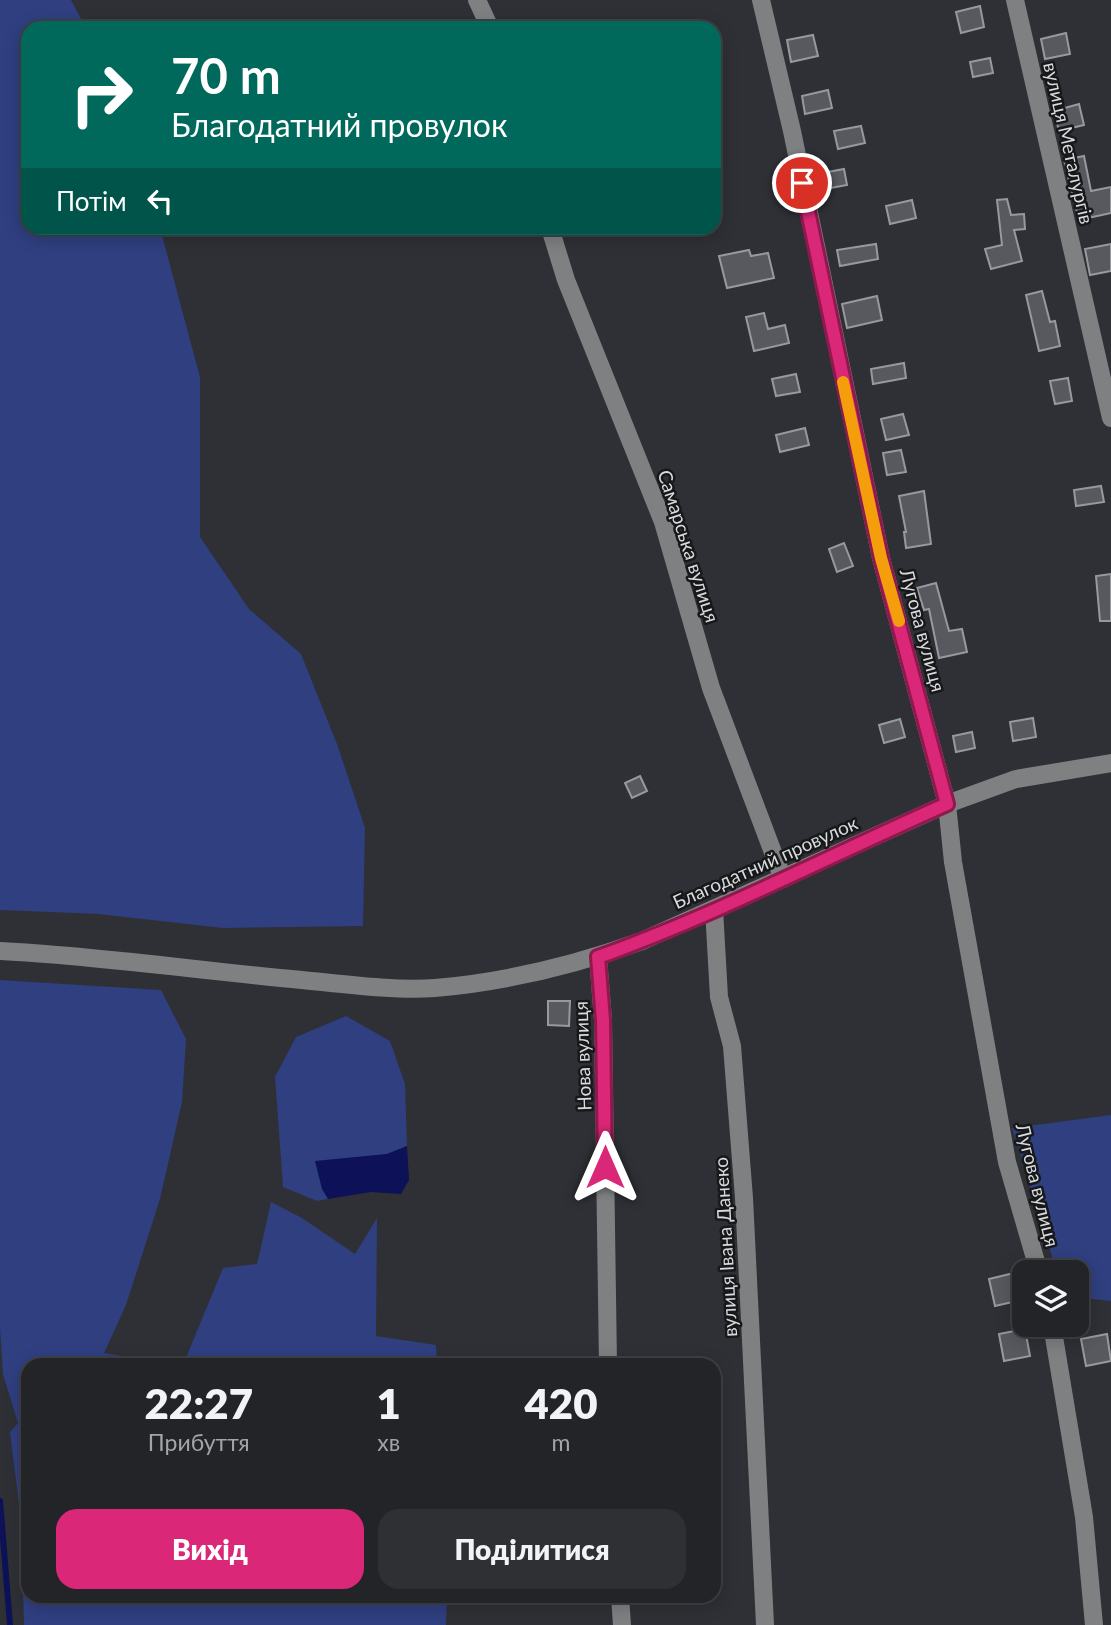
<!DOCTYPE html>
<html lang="uk">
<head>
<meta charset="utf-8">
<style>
	:root { --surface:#222428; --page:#2e3034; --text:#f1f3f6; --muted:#a2a4a8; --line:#3f4145; --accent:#db2777 }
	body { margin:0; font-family:Lato,sans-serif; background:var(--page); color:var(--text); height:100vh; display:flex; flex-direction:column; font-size:26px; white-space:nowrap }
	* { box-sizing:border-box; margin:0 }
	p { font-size:23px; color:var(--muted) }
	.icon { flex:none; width:38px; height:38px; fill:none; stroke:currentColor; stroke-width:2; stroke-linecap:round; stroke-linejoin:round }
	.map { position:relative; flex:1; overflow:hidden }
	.drawer { position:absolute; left:21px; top:1358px; width:700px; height:245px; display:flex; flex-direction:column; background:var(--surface); border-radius:21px; box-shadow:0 4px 18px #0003,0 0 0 2px var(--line) }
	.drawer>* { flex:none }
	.guide { position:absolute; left:21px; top:21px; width:700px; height:214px; border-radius:21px; box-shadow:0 4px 18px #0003,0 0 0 2px var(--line); background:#00695c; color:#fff; overflow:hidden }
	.buttons { position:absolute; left:1012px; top:1260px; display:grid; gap:14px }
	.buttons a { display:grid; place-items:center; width:77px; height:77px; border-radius:14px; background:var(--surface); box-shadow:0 4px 18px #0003,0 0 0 2px var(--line); font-size:35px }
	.pin { position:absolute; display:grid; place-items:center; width:60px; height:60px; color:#fff; margin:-30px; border:4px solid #fff; border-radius:50%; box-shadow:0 2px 7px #0007 }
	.me { position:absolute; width:77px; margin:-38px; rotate:0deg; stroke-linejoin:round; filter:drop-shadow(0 0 5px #0008) }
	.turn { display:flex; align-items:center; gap:24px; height:147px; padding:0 35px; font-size:32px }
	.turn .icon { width:91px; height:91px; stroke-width:2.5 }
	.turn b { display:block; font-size:49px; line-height:60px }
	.then { display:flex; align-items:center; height:66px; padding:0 35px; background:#0003; gap:14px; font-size:26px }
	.eta { display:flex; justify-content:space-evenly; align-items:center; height:119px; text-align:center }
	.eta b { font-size:42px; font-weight:800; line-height:49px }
	.action { display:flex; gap:14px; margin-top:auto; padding:14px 35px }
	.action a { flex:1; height:80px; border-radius:21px; background:var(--accent); color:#fff; font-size:28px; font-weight:800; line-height:80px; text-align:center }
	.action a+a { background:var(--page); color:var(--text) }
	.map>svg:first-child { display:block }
</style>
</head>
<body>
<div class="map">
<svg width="1111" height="1625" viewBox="0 0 1111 1625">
	<rect width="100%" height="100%" fill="#2e3035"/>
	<!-- green -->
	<g fill="#2f3f80">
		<path d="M 0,0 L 71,0 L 86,28 L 28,28 L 28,228 L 160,228 L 200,377 L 200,537 L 249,609 L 301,654 L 337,744 L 365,828 L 363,926 L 223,928 L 98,914 L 0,910 Z"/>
		<path d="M 0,980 L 161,990 L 186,1039 L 182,1102 L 160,1199 L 126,1305 L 104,1353 L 127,1357 L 134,1365 L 28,1365 L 28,1596 L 447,1596 L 446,1625 L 24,1625 L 21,1521 L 10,1432 L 18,1423 L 3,1374 L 0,1328 Z"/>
		<path d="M 346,1016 L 390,1041 L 405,1084 L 407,1146 L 387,1154 L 316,1162 L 328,1199 L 317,1201 L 283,1187 L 275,1077 L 296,1037 Z"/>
		<path d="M 1111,1115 L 1111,1301 L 1076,1297 L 1076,1272 L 1057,1272 L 1012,1128 Z"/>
		<path d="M 271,1202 L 302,1218 L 355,1254 L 377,1218 L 376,1336 L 436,1345 L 437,1365 L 183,1365 L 223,1268 L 257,1264 Z"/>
	</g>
	<!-- water -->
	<path fill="#0d1158" d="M 407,1146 L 409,1180 L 401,1194 L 371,1192 L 328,1199 L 322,1189 L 315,1161 L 387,1154 Z"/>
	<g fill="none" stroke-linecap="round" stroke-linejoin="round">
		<!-- stream -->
		<path stroke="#0d1158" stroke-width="6" d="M 0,1501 L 10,1625"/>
	</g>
	<!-- building -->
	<g fill="#57595f" stroke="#97999f" stroke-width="2">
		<path d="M 980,6 L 984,27 L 961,33 L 956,12 Z"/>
		<path d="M 1066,33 L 1070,54 L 1045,59 L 1041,39 Z"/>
		<path d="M 813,35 L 818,56 L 791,62 L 787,40 Z"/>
		<path d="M 990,58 L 993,73 L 973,77 L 970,62 Z"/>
		<path d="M 828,90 L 832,108 L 805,114 L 802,96 Z"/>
		<path d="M 1079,104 L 1084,125 L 1059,131 L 1054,111 Z"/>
		<path d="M 861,126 L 865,143 L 838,149 L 834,131 Z"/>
		<path d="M 1084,156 L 1091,191 L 1111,187 L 1111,213 L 1079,220 L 1064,160 Z"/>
		<path d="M 844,169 L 847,185 L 825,189 L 822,173 Z"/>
		<path d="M 1007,199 L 1011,215 L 1024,214 L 1025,229 L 1014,230 L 1022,261 L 991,269 L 985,249 L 1002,245 L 997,200 Z"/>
		<path d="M 912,200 L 916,218 L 890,224 L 886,206 Z"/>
		<path d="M 876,244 L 878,259 L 840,266 L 837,250 Z"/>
		<path d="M 1111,244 L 1111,271 L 1090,275 L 1085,249 Z"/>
		<path d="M 749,250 L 751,256 L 768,253 L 774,278 L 727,288 L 719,256 Z"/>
		<path d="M 1042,291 L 1050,322 L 1055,321 L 1060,346 L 1039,351 L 1026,295 Z"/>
		<path d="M 877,296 L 882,320 L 847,328 L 842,304 Z"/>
		<path d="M 764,313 L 768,329 L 785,325 L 789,343 L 754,351 L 746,317 Z"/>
		<path d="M 904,363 L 906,378 L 873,384 L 871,369 Z"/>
		<path d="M 796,374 L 800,392 L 776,396 L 772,379 Z"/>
		<path d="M 1068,378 L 1072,401 L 1055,404 L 1050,381 Z"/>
		<path d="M 903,414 L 909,435 L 886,440 L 881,419 Z"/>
		<path d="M 805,428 L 809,445 L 780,452 L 776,435 Z"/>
		<path d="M 901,450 L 906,472 L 887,475 L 883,453 Z"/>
		<path d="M 1101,486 L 1104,502 L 1076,506 L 1074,490 Z"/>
		<path d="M 924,491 L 931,544 L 906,548 L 904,532 L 906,532 L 899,496 Z"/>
		<path d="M 844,543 L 853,566 L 837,572 L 829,549 Z"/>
		<path d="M 1111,574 L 1111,621 L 1100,621 L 1096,576 Z"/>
		<path d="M 936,583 L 949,631 L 962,629 L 967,652 L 939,658 L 929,609 L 924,610 L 917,588 Z"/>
		<path d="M 1033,718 L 1036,737 L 1013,741 L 1010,722 Z"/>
		<path d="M 900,719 L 905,737 L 884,743 L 879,725 Z"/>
		<path d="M 972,732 L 975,748 L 956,752 L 953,736 Z"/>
		<path d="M 640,776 L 647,791 L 632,798 L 625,783 Z"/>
		<path d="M 548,1001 L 570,1001 L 569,1026 L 548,1025 Z"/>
		<path d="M 1014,1273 L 1021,1300 L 995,1306 L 989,1279 Z"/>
		<path d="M 1025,1329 L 1030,1356 L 1004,1361 L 999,1334 Z"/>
		<path d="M 1107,1334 L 1111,1361 L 1086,1366 L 1081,1339 Z"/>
	</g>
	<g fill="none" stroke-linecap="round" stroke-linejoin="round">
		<!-- minor -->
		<g stroke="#7f8082" stroke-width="18">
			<path d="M 477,0 L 490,28"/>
			<path d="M 761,0 L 792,131 L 881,558 L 947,804 L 953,862 L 1007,1162 L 1039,1272"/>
			<path d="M 1015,0 L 1111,418"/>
			<path d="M 550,228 L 566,280 L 663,522 L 711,688 L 783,879"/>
			<path d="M 714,909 L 719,997 L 732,1046 L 744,1198 L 765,1625"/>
			<path d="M 0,951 C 101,956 201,971 302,980 C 343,984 395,991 435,988 C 506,982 575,965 642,941 L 947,804 L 1016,779 L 1111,763"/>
			<path d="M 598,957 L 603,1020 L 608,1365"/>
			<path d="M 1052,1325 L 1084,1517 L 1094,1625"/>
			<path d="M 620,1596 L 622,1625"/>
		</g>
	</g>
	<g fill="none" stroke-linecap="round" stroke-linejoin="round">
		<!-- route casing -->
		<g stroke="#8e194d" stroke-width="18">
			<path id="route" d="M 605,1167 L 603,1020 L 598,957 C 718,914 831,855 947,804 L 881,558 L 802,183"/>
		</g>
		<!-- route -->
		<use href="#route" stroke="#db2777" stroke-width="12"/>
		<!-- slow -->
		<path stroke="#f59e0b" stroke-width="12" d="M 843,382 L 881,558 L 899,621"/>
	</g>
	<g text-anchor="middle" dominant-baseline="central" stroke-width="5" stroke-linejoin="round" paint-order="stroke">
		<!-- street labels -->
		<g font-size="19" fill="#d9dadd" stroke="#17181a">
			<text transform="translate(1069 143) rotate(77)">вулиця Металургів</text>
			<text transform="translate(689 546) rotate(72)">Самарська вулиця</text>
			<text transform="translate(923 630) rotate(75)">Лугова вулиця</text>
			<text transform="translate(765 862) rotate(-24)">Благодатний провулок</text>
			<text transform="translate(582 1056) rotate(-92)">Нова вулиця</text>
			<text transform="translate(1038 1185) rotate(76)">Лугова вулиця</text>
			<text transform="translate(725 1247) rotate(-93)">вулиця Івана Данеко</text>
		</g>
	</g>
</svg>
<div class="buttons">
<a><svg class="icon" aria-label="layers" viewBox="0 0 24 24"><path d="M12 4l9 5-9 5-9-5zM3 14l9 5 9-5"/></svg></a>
</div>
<div class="pin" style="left:802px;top:183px;background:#d93025"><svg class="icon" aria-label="arrive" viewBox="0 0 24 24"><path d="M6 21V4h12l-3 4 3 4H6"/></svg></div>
<svg class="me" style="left:605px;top:1167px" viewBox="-20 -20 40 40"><path d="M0-17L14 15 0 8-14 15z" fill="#db2777" stroke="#fff" stroke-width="4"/></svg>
<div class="guide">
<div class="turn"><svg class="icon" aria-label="right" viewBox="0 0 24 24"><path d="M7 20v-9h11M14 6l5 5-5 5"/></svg><div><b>70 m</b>Благодатний провулок</div></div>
<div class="then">Потім<svg class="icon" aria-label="left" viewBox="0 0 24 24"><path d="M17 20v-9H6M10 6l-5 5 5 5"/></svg></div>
</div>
<section class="drawer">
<div class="eta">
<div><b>22:27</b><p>Прибуття</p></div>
<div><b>1</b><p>хв</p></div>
<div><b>420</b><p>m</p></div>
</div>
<div class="action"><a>Вихід</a><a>Поділитися</a></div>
</section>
</div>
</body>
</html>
